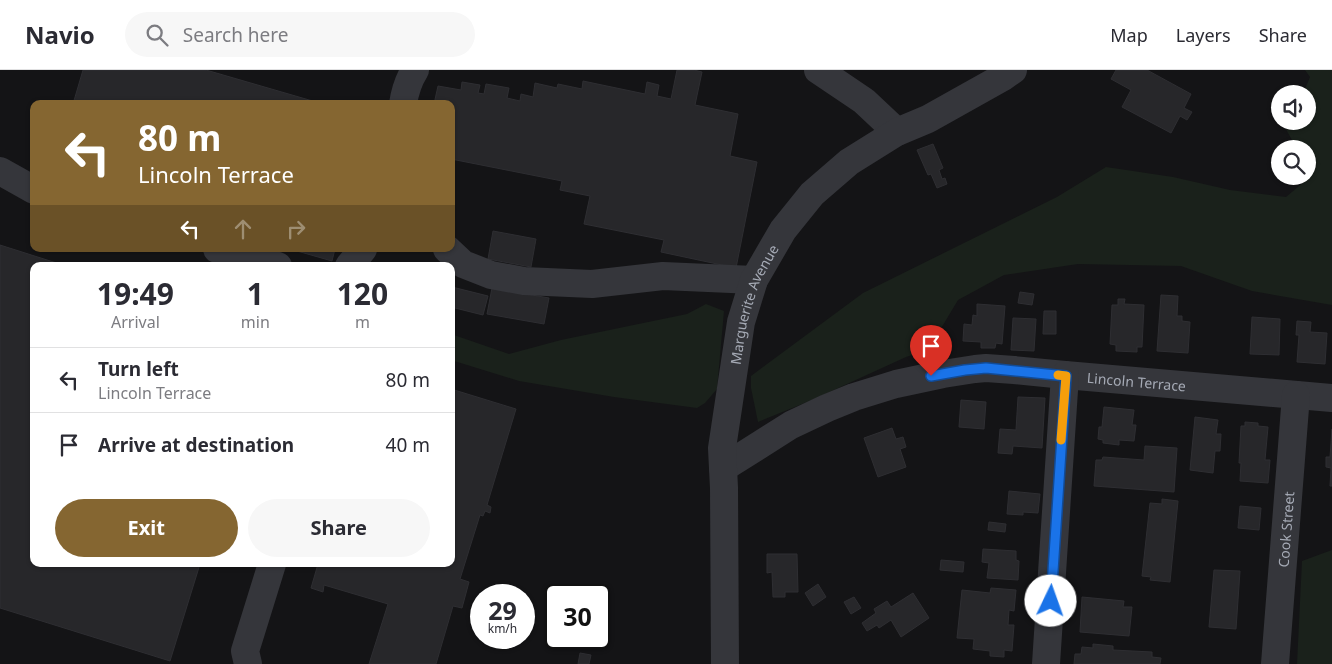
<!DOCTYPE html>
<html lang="en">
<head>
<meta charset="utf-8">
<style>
	:root { --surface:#fff; --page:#f7f7f7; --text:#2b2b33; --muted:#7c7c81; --line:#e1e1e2; --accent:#856631 }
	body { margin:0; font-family:"Noto Sans",sans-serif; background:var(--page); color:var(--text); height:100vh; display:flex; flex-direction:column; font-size:19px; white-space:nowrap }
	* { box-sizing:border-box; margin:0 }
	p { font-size:16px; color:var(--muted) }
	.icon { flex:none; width:28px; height:28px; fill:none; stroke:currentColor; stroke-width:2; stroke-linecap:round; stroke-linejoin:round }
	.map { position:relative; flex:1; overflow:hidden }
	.drawer { position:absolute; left:30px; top:192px; width:425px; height:305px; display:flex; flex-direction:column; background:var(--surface); border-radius:10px; box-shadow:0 1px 4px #0004 }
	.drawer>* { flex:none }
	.guide { position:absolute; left:30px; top:30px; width:425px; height:152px; border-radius:10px; box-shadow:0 1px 4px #0004; background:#856631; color:#fff; overflow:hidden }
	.controls { position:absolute; left:1271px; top:15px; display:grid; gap:10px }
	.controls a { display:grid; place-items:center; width:45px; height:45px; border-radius:50%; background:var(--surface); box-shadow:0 1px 4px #0004; font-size:25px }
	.speed { position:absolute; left:470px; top:514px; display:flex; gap:10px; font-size:25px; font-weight:700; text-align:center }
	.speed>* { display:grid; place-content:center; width:65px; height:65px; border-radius:50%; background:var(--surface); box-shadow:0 1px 4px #0004; line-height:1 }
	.speed small { font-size:12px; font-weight:400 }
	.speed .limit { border:2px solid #111; border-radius:8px; background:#fff; color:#111 }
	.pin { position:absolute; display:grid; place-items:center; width:42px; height:42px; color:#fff; margin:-51px -21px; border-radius:50% 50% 50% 0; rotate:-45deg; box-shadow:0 0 5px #0007 }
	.pin .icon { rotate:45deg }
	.me { position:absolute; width:55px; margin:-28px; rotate:3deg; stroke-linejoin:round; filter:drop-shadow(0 0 4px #0008) }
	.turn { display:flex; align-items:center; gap:18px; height:105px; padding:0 25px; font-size:22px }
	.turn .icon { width:65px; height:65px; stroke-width:2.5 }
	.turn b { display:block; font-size:35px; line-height:42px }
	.lanes { display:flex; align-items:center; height:48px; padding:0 25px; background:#0003; justify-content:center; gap:25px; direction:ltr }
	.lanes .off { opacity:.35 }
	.eta { display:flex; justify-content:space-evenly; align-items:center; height:85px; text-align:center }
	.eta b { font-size:30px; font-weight:700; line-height:35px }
	.primary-button { display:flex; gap:10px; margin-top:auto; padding:10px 25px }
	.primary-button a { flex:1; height:58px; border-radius:30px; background:var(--accent); color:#fff; font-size:20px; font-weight:700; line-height:58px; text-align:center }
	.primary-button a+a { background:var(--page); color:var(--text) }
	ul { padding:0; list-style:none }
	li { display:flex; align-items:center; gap:15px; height:65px; padding:0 25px; border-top:1px solid var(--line) }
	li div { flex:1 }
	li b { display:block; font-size:19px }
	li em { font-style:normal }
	header { display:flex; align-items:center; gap:30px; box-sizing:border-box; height:70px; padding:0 25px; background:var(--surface); border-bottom:1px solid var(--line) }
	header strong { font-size:24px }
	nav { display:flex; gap:28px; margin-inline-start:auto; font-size:18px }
	.search { width:350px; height:45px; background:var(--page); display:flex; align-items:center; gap:12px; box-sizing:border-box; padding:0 18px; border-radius:28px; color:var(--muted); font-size:19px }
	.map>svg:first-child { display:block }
</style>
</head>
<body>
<header>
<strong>Navio</strong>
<div class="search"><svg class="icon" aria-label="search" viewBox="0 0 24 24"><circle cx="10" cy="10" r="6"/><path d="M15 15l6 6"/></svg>Search here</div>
<nav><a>Map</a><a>Layers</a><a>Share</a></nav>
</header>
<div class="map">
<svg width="1332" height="594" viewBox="0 0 1332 594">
	<rect width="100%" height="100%" fill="#141416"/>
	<!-- green -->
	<g fill="#1a211b">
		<path d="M 1305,0 L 1332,0 L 1332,235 L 1252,221 L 1181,196 L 1078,194 L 1004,205 L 958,230 L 928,280 L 906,287 L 812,330 L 758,352 L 751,318 L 751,306 L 863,223 L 1057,127 L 1106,97 L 1173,107 L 1230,120 L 1286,127 L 1305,111 L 1304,106 L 1308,106 L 1308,79 L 1297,79 L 1283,54 L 1285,51 L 1308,51 L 1308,24 L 1303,24 L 1310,7 Z"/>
		<path d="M 706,234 L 724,241 L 717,319 L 705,333 L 697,338 L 614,327 L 519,311 L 451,290 L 451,264 L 509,284 L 561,270 L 687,244 Z"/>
		<path d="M 1332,480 L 1332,594 L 1297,594 L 1302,491 Z"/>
	</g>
	<!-- building -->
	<g fill="#27272a" stroke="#2e2e32">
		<path d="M 83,0 L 206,0 L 323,34 L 73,34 Z"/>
		<path d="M 677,0 L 694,0 L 702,2 L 695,35 L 738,44 L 730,86 L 757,92 L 736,198 L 661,182 L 664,170 L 584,154 L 590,126 L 560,120 L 562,111 L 451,89 L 451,34 L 434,34 L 438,16 L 461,20 L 462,12 L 480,15 L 478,23 L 484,24 L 486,14 L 509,18 L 507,28 L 520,31 L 521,24 L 533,27 L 535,13 L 557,18 L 558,14 L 582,19 L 583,11 L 645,24 L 647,12 L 659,15 L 657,26 L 671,29 Z"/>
		<path d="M 1116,0 L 1147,0 L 1191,24 L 1184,38 L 1192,42 L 1187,50 L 1180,46 L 1171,63 L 1122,37 L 1131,20 L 1111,9 Z"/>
		<path d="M 933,74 L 943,98 L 939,100 L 942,109 L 945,108 L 947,114 L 937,118 L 931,104 L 928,105 L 917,80 Z"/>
		<path d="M 493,161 L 536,169 L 531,197 L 488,189 Z"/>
		<path d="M 0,175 L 66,196 L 34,196 L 34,494 L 200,494 L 170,591 L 0,538 Z"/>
		<path d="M 290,179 L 335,179 L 332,191 Z"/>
		<path d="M 452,217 L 488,226 L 483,245 L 451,237 Z"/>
		<path d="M 492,218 L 549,228 L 544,254 L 487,244 Z"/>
		<path d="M 1020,222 L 1034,224 L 1032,235 L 1018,233 Z"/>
		<path d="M 1161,225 L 1178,226 L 1177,246 L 1182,246 L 1182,251 L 1190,252 L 1188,283 L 1157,281 Z"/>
		<path d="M 1118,229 L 1125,229 L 1124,234 L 1144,235 L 1142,277 L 1137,277 L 1137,282 L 1116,281 L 1116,275 L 1110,274 L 1112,235 L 1118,235 Z"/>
		<path d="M 977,234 L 1005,236 L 1002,274 L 996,273 L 995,278 L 981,278 L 981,272 L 963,271 L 964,254 L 972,255 L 973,245 L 977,246 Z"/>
		<path d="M 1044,241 L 1056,241 L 1056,264 L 1043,264 Z"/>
		<path d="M 1252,247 L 1280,249 L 1279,285 L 1250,284 Z"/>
		<path d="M 1013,248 L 1036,249 L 1034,281 L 1011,280 Z"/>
		<path d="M 1297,251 L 1311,252 L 1310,262 L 1327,263 L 1325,294 L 1297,292 L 1299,265 L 1296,265 Z"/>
		<path d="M 451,319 L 516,339 L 487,435 L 491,437 L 490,443 L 485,441 L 483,446 L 480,445 L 460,509 L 469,512 L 462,538 L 453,536 L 436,594 L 369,594 L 388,534 L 324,515 L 323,522 L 311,518 L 318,494 L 451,494 Z"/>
		<path d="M 1018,327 L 1045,328 L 1042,378 L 1013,376 L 1012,384 L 998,383 L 1000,359 L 1016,360 Z"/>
		<path d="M 961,330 L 986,332 L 984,359 L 959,357 Z"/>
		<path d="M 1104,337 L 1134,340 L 1132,355 L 1136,355 L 1134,371 L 1119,370 L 1119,375 L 1103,373 L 1103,370 L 1098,369 L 1099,357 L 1102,357 Z"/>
		<path d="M 1195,347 L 1218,350 L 1216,364 L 1221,364 L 1220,381 L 1215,381 L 1213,403 L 1190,400 Z"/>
		<path d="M 1245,352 L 1258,353 L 1258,356 L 1268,357 L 1265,390 L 1270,390 L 1268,413 L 1240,411 L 1241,393 L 1239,393 L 1241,356 L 1245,356 Z"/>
		<path d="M 892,358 L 896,369 L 903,367 L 906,377 L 900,379 L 906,397 L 878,407 L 864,368 Z"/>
		<path d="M 1332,359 L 1332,416 L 1330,416 L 1331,398 L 1326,397 L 1326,387 L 1330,387 Z"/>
		<path d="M 1145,376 L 1177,378 L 1174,422 L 1094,416 L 1096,390 L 1102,390 L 1103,387 L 1144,390 Z"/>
		<path d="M 1009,421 L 1040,424 L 1038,443 L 1023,442 L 1023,445 L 1007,444 Z"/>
		<path d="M 1162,429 L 1178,431 L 1170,512 L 1150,510 L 1151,507 L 1142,506 L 1150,433 L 1162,434 Z"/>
		<path d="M 1240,436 L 1261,438 L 1259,460 L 1238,458 Z"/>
		<path d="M 989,452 L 1006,454 L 1005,462 L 988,460 Z"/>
		<path d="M 983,479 L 1016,481 L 1016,490 L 1019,491 L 1018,510 L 987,508 L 989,493 L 982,492 Z"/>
		<path d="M 767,484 L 797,484 L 798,522 L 785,522 L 785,527 L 773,527 L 772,502 L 767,503 Z"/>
		<path d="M 941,490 L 964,492 L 963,502 L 940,500 Z"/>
		<path d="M 1214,500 L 1240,501 L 1236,559 L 1209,557 Z"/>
		<path d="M 818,514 L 826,527 L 813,536 L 805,523 Z"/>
		<path d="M 991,518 L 1016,520 L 1014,541 L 1009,540 L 1008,555 L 1014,555 L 1012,581 L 1004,580 L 1004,587 L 990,586 L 990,581 L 973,579 L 974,569 L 957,568 L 962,520 L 990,523 Z"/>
		<path d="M 913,523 L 929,548 L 901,567 L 891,550 L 879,558 L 877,555 L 867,561 L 862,553 L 876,543 L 874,539 L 887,531 L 891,537 Z"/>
		<path d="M 854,527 L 861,538 L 851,544 L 844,532 Z"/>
		<path d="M 1082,527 L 1124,531 L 1123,537 L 1132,537 L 1129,566 L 1080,562 Z"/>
		<path d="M 1093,574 L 1113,576 L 1113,580 L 1152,582 L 1152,587 L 1161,588 L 1160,594 L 1074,594 L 1075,584 L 1081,584 L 1082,577 L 1093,578 Z"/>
		<path d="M 580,583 L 591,585 L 589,594 L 578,594 Z"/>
	</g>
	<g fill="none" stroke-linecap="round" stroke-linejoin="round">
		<!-- minor -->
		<g stroke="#35363b" stroke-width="28">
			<path d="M 818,0 L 864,31 L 897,62"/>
			<path d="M 403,34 C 405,21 408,11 415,0"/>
			<path d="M 0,101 L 34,120"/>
			<path d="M 217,179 L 278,196"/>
			<path d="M 447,179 L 463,194 L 491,205 L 524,211 L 592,214 L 663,206 L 754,210"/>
			<path d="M 349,196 L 363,179"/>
			<path id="s1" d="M 723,398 L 791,355 L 827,338 L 854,327 L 896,314 L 943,304 L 975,299 L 986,298 L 1014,300 L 1065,305 L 1332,328"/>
			<path d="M 248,594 L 245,581 L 272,494"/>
			<path id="s2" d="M 725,594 L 724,418 L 722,378 L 741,252 L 754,210 L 783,160 L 812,124 L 849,92 L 897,62 L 928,49 L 1003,7 L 1013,0"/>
			<path d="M 1046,594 L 1065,305"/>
			<path id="s3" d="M 1275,594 L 1296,325"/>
		</g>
	</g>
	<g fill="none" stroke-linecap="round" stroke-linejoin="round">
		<!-- route casing -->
		<g stroke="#114b97" stroke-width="12">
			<path id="route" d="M 931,306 L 965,300 L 986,298 L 1066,306 L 1051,531"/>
		</g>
		<!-- route -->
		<use href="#route" stroke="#1a73e8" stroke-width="9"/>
		<!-- slow -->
		<path stroke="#f59e0b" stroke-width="9" d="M 1058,305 L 1066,306 L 1061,370"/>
	</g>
	<g text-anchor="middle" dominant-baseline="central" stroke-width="5" stroke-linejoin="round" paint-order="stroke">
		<!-- street labels -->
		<g font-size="14" fill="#a6abb6" stroke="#0f0f11">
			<text stroke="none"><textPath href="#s2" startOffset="364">Marguerite Avenue</textPath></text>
			<text stroke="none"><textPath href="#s1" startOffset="436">Lincoln Terrace</textPath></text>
			<text stroke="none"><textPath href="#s3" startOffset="135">Cook Street</textPath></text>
		</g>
	</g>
</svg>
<div class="controls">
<a><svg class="icon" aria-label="sound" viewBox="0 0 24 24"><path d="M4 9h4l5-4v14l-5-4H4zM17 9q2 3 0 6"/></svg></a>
<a><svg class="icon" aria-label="search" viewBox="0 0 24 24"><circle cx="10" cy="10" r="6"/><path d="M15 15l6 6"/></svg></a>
</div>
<div class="speed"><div>29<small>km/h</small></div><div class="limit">30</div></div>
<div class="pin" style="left:931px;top:306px;background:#d93025"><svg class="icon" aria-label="arrive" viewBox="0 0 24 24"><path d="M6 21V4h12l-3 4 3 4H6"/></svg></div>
<svg class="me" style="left:1051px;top:531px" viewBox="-20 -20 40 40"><circle r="19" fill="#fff"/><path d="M0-13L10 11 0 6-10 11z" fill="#1a73e8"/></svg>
<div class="guide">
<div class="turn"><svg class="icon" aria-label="left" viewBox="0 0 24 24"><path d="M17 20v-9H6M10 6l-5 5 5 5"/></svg><div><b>80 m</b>Lincoln Terrace</div></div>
<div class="lanes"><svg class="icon" aria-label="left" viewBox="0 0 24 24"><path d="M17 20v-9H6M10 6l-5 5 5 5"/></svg><svg class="icon off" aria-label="ahead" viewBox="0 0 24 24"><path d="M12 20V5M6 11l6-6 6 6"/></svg><svg class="icon off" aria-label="right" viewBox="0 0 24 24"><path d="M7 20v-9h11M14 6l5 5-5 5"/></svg></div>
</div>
<section class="drawer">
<div class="eta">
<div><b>19:49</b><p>Arrival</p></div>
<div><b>1</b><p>min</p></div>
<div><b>120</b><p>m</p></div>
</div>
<ul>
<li><svg class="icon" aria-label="left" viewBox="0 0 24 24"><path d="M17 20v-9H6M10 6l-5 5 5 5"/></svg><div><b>Turn left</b><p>Lincoln Terrace</p></div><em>80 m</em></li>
<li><svg class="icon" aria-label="arrive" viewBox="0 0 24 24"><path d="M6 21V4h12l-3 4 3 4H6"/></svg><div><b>Arrive at destination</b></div><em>40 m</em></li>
</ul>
<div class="primary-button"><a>Exit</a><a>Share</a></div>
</section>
</div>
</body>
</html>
